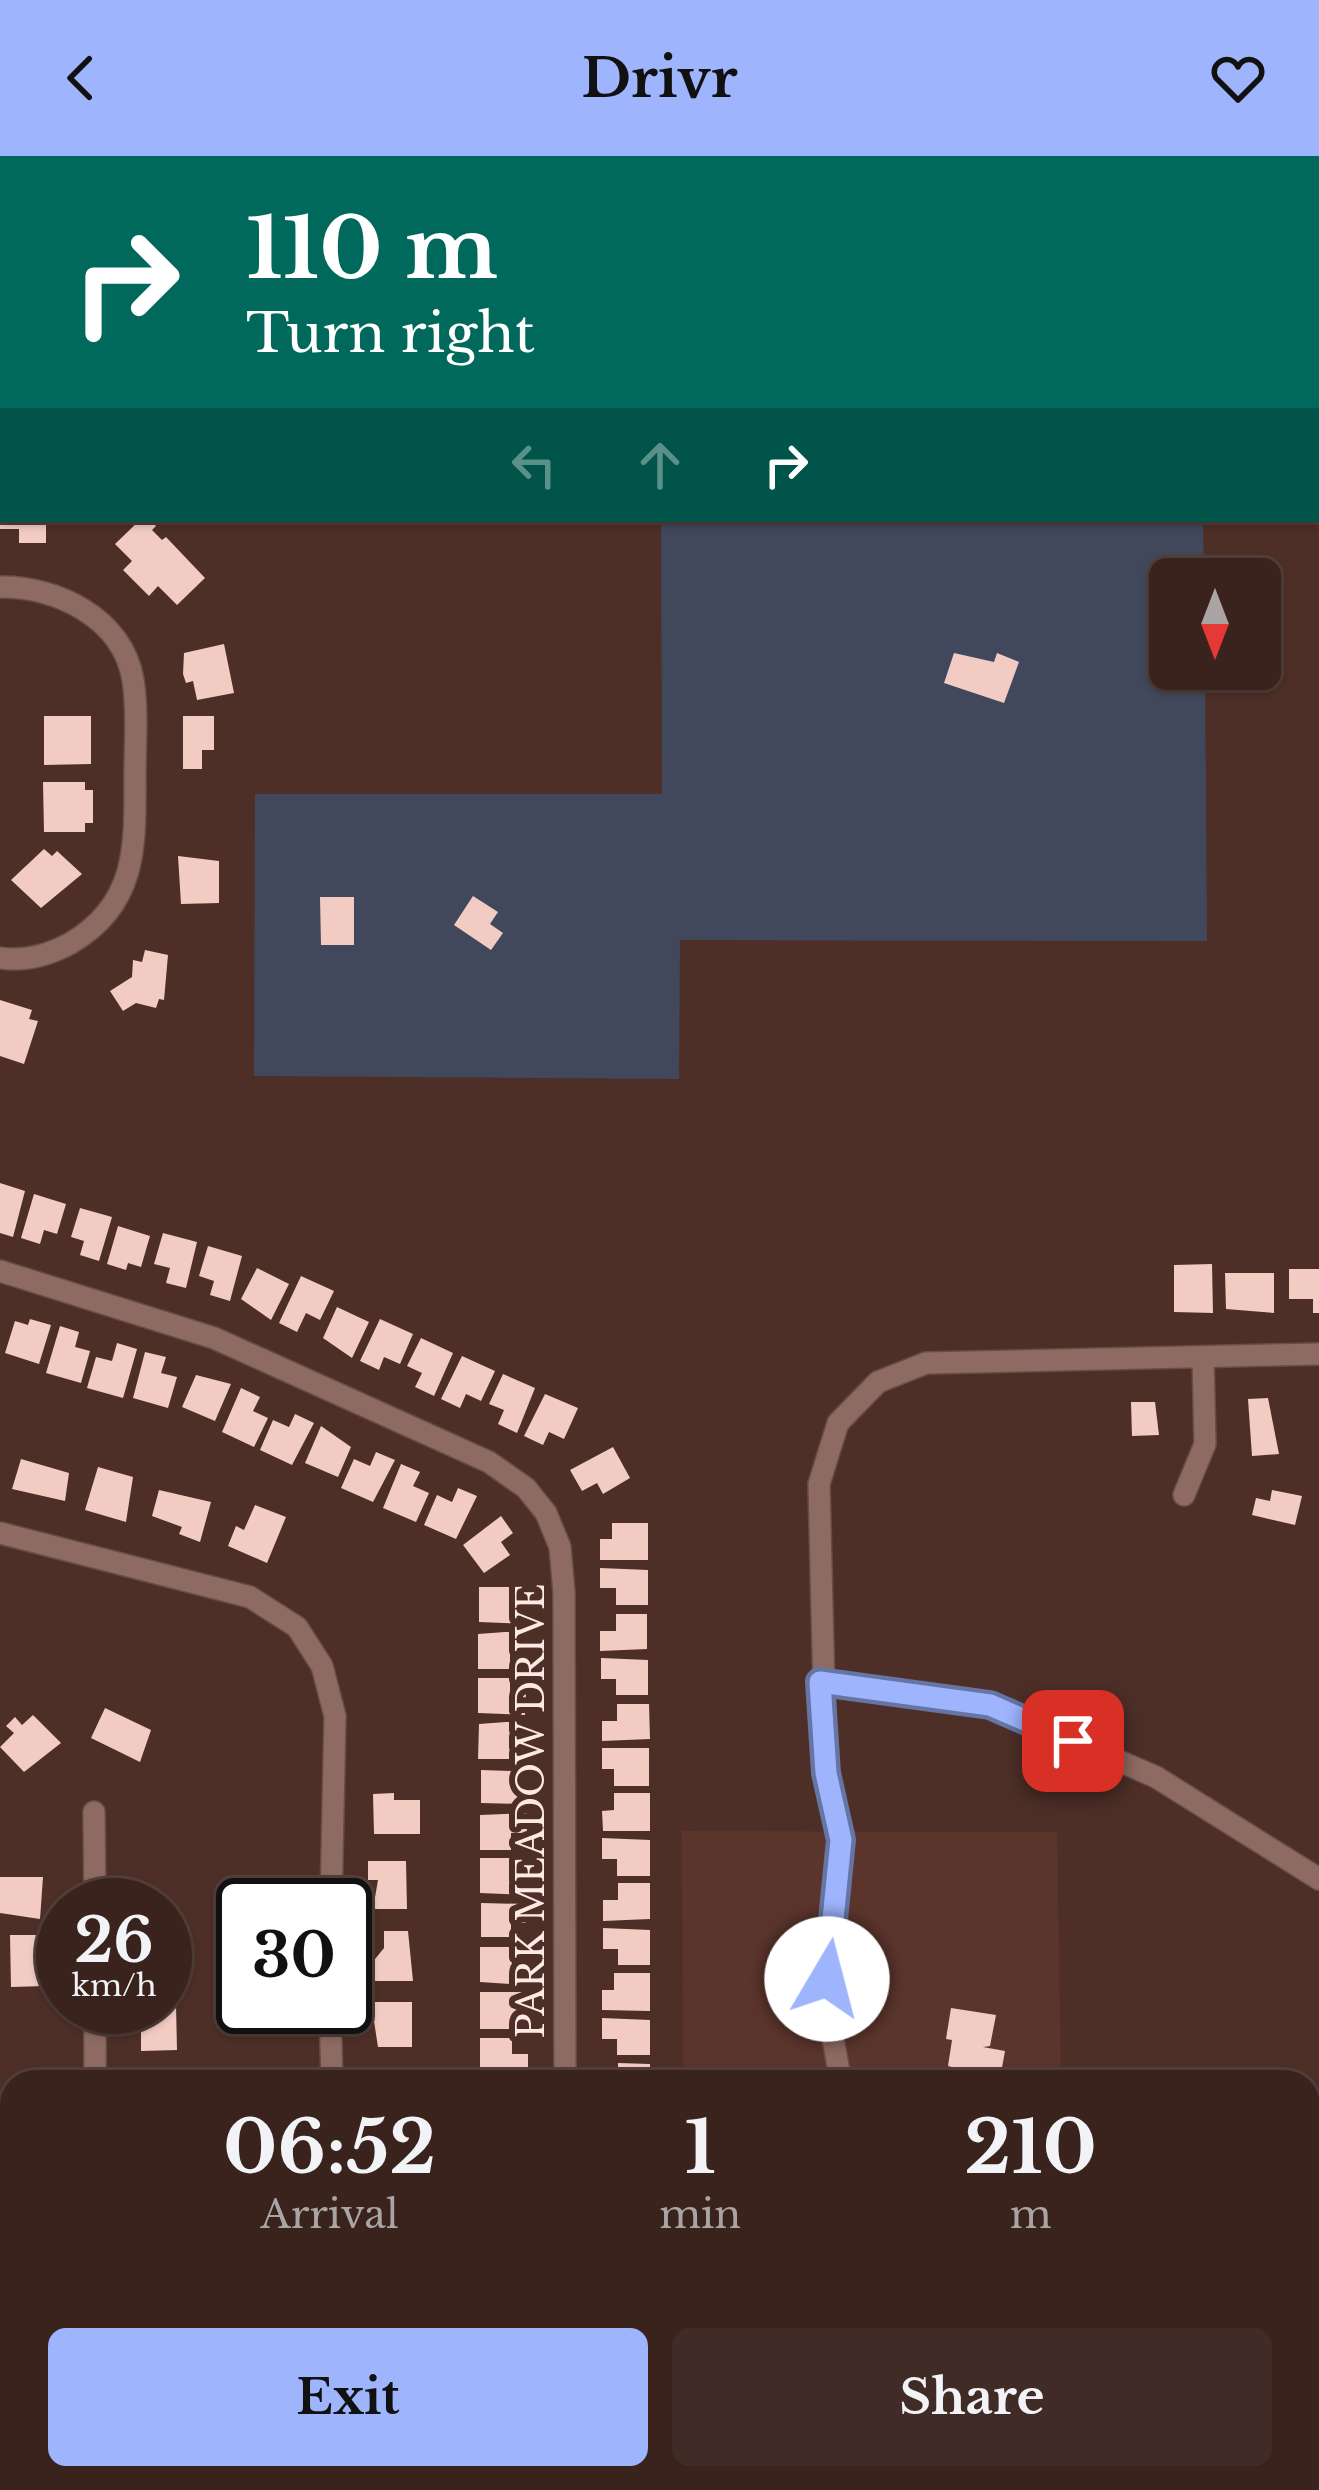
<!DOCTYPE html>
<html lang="en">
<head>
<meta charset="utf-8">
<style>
	:root { --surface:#3a231d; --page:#412b26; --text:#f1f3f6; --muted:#aba4a4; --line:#54403b; --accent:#9eb4fd }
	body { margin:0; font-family:"Libre Baskerville",serif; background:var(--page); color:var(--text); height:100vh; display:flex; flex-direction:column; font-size:45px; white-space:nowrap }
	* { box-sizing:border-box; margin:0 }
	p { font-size:39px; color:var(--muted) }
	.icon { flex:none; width:66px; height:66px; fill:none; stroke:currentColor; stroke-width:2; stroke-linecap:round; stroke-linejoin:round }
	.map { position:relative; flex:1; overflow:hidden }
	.panel { position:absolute; left:0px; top:1914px; width:1320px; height:420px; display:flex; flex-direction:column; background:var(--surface); border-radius:36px 36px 0 0; box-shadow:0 3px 9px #0004,0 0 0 3px var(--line) }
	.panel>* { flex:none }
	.guide { position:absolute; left:0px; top:0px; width:1320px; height:366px; box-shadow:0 3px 9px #0004,0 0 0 3px var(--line); background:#00695c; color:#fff; overflow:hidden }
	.needle { width:78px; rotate:180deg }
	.controls { position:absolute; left:1149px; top:402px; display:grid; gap:24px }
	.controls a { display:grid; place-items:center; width:132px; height:132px; border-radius:18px; background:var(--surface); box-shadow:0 3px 9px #0004,0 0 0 3px var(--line); font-size:60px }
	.speed { position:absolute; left:36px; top:1722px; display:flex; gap:24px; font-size:60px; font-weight:700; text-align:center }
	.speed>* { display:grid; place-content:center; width:156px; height:156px; border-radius:50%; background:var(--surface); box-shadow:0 3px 9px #0004,0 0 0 3px var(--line); line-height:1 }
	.speed small { font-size:30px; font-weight:400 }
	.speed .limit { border:6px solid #111; border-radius:18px; background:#fff; color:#111 }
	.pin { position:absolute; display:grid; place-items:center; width:102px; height:102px; color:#fff; margin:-51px; border-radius:24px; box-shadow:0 6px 18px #0006 }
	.me { position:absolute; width:132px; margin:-66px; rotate:8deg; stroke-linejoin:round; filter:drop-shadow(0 0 9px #0008) }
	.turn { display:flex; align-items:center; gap:42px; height:252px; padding:0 48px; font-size:54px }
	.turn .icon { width:156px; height:156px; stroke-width:2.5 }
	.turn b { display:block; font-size:84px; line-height:102px }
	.lanes { display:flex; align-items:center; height:114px; padding:0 48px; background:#0003; justify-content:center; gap:60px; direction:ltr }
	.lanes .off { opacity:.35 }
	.eta { display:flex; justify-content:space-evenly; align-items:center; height:204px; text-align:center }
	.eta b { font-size:72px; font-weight:700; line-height:84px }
	.action { display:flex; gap:24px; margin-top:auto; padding:24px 48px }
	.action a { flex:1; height:138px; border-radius:18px; background:var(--accent); color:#111; font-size:48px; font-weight:700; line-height:138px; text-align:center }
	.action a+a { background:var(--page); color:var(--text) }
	header { display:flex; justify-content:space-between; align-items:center; height:156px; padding:0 48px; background:var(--accent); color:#111; font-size:54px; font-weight:700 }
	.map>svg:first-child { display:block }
</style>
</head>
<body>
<header><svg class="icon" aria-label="back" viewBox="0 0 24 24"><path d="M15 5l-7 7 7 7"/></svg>Drivr<svg class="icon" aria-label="heart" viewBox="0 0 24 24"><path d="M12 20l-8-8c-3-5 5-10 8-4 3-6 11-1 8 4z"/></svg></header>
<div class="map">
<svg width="1319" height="2334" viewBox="0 0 1319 2334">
	<rect width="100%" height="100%" fill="#4d2f27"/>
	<!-- built -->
	<g fill="#5b352c">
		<path d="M 682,1675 L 1057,1676 L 1061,1926 L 683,1926 Z"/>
		<rect x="684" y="2322" width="385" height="12"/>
	</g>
	<!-- green -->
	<path fill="#41485b" d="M 661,363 L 1203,363 L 1204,423 L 1170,423 L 1170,513 L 1205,513 L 1207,785 L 680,784 L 679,923 L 254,920 L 255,638 L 662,638 Z"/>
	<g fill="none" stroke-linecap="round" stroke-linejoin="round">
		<!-- stream -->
		<g stroke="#141930" stroke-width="6">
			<path d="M 1317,248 L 1319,248"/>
			<path d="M 0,255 L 3,255"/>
		</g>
	</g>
	<!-- building -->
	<g fill="#f2ccc3">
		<path d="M 0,363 L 46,363 L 46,387 L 19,387 L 19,373 L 0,373 Z"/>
		<path d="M 141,363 L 149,363 L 156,370 L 152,374 L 162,384 L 166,381 L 205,422 L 177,449 L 158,430 L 149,440 L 123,414 L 132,405 L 115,388 Z"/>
		<path d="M 224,488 L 234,537 L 197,544 L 193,525 L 186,527 L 183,518 L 184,497 Z"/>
		<path d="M 954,497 L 994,506 L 997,497 L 1019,506 L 1004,547 L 944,527 Z"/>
		<path d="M 44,560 L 91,560 L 91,608 L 44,609 Z"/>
		<path d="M 183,560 L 214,560 L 214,594 L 202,594 L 202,613 L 183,613 Z"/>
		<path d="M 43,626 L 85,626 L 85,634 L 93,634 L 93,667 L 85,667 L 85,676 L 44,676 Z"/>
		<path d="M 44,693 L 52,700 L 57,695 L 82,718 L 41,752 L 11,724 Z"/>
		<path d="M 178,700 L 219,705 L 219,747 L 181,748 Z"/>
		<path d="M 473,740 L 498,756 L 490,768 L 503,777 L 491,794 L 454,769 Z"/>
		<path d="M 320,741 L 354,741 L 354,789 L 321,789 Z"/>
		<path d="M 145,794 L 168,799 L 164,844 L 159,843 L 156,852 L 136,847 L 123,855 L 110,835 L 132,821 L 133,804 L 142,806 Z"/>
		<path d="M 0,844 L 32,854 L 29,863 L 38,865 L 24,908 L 0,900 Z"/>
		<path d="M 0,1027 L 25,1035 L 13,1081 L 0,1077 Z"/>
		<path d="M 34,1038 L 66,1048 L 57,1078 L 44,1074 L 40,1088 L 21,1082 Z"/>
		<path d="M 80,1052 L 112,1061 L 99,1105 L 80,1099 L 84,1085 L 71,1081 Z"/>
		<path d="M 118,1070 L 150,1080 L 141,1111 L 128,1107 L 126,1114 L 107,1108 Z"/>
		<path d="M 163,1077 L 197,1086 L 186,1132 L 166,1127 L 170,1112 L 154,1108 Z"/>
		<path d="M 208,1090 L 242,1100 L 230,1145 L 210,1139 L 214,1125 L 199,1120 Z"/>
		<path d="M 1212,1108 L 1213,1157 L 1174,1156 L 1174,1109 Z"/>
		<path d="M 257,1112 L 289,1128 L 271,1164 L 241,1143 Z"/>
		<path d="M 1289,1113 L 1319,1113 L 1319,1157 L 1313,1157 L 1313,1143 L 1289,1143 Z"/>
		<path d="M 1225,1117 L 1274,1117 L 1274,1157 L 1226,1153 Z"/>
		<path d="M 301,1120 L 334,1135 L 320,1164 L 306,1157 L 297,1176 L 279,1167 Z"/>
		<path d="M 337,1151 L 369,1166 L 352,1202 L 323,1182 Z"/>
		<path d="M 30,1163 L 51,1169 L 39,1208 L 5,1197 L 15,1165 L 28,1169 Z"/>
		<path d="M 380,1163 L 413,1178 L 400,1208 L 384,1201 L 379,1214 L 360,1205 Z"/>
		<path d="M 60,1170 L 79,1176 L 75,1191 L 90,1195 L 81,1227 L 46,1217 Z"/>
		<path d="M 421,1182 L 453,1197 L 434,1240 L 415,1231 L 422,1217 L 407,1210 Z"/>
		<path d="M 117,1187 L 137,1193 L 123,1242 L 87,1232 L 96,1201 L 112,1205 Z"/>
		<path d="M 145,1196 L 166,1201 L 161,1217 L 177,1221 L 168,1252 L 133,1242 Z"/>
		<path d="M 462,1200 L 495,1215 L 481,1245 L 466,1238 L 460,1252 L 441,1243 Z"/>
		<path d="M 503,1218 L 535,1232 L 517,1277 L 498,1268 L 504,1254 L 489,1248 Z"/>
		<path d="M 196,1219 L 231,1228 L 215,1265 L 182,1251 Z"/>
		<path d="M 241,1232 L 260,1241 L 253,1255 L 268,1262 L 254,1291 L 222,1276 Z"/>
		<path d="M 545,1238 L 578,1252 L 564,1283 L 549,1276 L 543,1289 L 524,1280 Z"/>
		<path d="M 1268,1242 L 1279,1298 L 1252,1300 L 1248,1243 Z"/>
		<path d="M 1131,1246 L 1155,1246 L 1159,1279 L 1132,1280 Z"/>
		<path d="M 295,1258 L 314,1267 L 292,1309 L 260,1294 L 273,1264 L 289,1271 Z"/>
		<path d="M 321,1270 L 351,1291 L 338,1321 L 305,1307 Z"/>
		<path d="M 613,1291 L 630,1322 L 603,1338 L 597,1327 L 582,1335 L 570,1314 Z"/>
		<path d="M 376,1296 L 395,1304 L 373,1346 L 341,1332 L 354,1303 L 370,1310 Z"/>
		<path d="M 21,1303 L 69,1317 L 65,1345 L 12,1333 Z"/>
		<path d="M 401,1308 L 420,1316 L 413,1330 L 429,1337 L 416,1366 L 383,1352 Z"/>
		<path d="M 98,1311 L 133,1321 L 126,1366 L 85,1354 Z"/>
		<path d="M 458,1332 L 477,1340 L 456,1383 L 424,1369 L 437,1339 L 452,1346 Z"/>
		<path d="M 159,1334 L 211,1346 L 200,1386 L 179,1378 L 182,1371 L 152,1360 Z"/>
		<path d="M 1272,1334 L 1302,1340 L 1295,1369 L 1252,1359 L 1256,1342 L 1270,1345 Z"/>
		<path d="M 255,1349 L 286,1361 L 267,1407 L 228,1390 L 236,1370 L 244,1374 Z"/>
		<path d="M 501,1360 L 513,1377 L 501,1386 L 510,1399 L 484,1417 L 463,1389 Z"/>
		<path d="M 612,1367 L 648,1367 L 648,1404 L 600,1404 L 600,1383 L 612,1383 Z"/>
		<path d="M 600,1412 L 648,1414 L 648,1449 L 616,1449 L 616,1432 L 600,1432 Z"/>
		<path d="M 479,1431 L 511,1431 L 511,1448 L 526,1448 L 526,1468 L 479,1466 Z"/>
		<path d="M 616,1458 L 647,1458 L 647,1493 L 600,1495 L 600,1475 L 616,1475 Z"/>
		<path d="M 505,1476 L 526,1476 L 525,1497 L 510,1497 L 510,1513 L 478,1513 L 478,1478 Z"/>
		<path d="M 601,1502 L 648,1504 L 648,1539 L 616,1539 L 616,1523 L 601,1523 Z"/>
		<path d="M 478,1522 L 510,1522 L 510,1538 L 526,1538 L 525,1559 L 478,1557 Z"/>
		<path d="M 617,1548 L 649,1548 L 650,1583 L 602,1585 L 602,1565 L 617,1565 Z"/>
		<path d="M 105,1552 L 151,1574 L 140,1606 L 91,1582 Z"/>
		<path d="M 33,1559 L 61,1587 L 24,1616 L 0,1591 L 14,1577 L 6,1570 L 15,1561 L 22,1569 Z"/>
		<path d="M 506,1566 L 526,1566 L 526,1587 L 511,1587 L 510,1603 L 478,1603 L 479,1568 Z"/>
		<path d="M 602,1592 L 649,1592 L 649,1630 L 614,1630 L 614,1613 L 602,1613 Z"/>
		<path d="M 481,1614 L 512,1615 L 512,1629 L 527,1629 L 526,1648 L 481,1647 Z"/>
		<path d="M 394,1637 L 394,1644 L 420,1644 L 420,1678 L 374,1678 L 373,1638 Z"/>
		<path d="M 614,1637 L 650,1637 L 650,1675 L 603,1675 L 602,1655 L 614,1654 Z"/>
		<path d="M 527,1657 L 527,1677 L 511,1677 L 511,1694 L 480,1694 L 480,1659 Z"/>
		<path d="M 602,1682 L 650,1684 L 650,1720 L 617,1720 L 617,1703 L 602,1703 Z"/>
		<path d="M 480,1702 L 512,1702 L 512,1718 L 527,1718 L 527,1739 L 480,1737 Z"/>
		<path d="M 368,1705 L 406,1705 L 407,1753 L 373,1753 L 378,1724 L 368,1724 Z"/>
		<path d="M 0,1721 L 43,1721 L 40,1763 L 0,1757 Z"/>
		<path d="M 618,1727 L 650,1727 L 650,1763 L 603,1765 L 603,1744 L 618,1744 Z"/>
		<path d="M 481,1747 L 526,1748 L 526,1767 L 511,1767 L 511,1781 L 481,1781 Z"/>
		<path d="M 603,1772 L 650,1774 L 650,1809 L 618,1809 L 618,1793 L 603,1793 Z"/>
		<path d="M 384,1775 L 408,1775 L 413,1825 L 367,1825 L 367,1813 L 384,1792 Z"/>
		<path d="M 10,1779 L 38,1779 L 39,1811 L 46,1811 L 46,1830 L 11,1831 Z"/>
		<path d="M 165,1784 L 179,1784 L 180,1819 L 165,1820 Z"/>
		<path d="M 480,1791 L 512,1791 L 512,1808 L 527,1808 L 527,1829 L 480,1826 Z"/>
		<path d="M 614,1817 L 650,1817 L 650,1855 L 602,1854 L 602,1834 L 614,1834 Z"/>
		<path d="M 480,1836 L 527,1836 L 527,1857 L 515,1857 L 515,1873 L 480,1873 Z"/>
		<path d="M 371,1846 L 412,1846 L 412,1891 L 378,1891 Z"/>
		<path d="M 165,1848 L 176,1848 L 177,1894 L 141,1895 L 141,1876 L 130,1876 L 129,1851 Z"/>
		<path d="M 951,1852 L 996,1859 L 990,1890 L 983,1891 L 1005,1895 L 1001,1917 L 980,1914 L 972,1914 L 971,1923 L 953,1920 L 955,1912 L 948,1910 L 952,1884 L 946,1883 Z"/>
		<path d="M 602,1862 L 650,1864 L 650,1899 L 617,1899 L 617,1883 L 602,1883 Z"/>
		<path d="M 480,1882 L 512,1882 L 512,1898 L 528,1898 L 528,1919 L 480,1917 Z"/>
		<path d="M 618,1907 L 650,1908 L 650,1926 L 618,1926 Z"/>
	</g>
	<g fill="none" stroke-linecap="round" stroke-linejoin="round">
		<!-- lane casing -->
		<g stroke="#664d46" stroke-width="14">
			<path id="lane" d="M 1176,3 L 1176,0"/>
		</g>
		<!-- street casing -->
		<g stroke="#664d46" stroke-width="24">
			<g id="street">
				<path d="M 1317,178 L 1319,178"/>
				<path d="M 0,190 L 3,190"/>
				<path d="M 0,431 C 56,430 123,462 133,524 C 138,554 135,587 135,617 C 135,687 139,747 71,787 C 49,799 26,806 0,802"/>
				<path d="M 0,1115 L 214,1182 L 489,1306 L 526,1332 L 546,1357 L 560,1391 L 564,1436 L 565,1926"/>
				<path d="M 1184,1339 L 1205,1288 L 1203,1201"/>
				<path d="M 0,1377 L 250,1441 L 297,1471 L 322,1510 L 335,1560 L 331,1749"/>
				<path d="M 820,1526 L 990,1549 L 1156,1621 L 1319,1723"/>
				<path d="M 94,1656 L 95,1749"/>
				<path d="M 95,1851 L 95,1926"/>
				<path d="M 330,1851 L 332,1926"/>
				<path d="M 841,1926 L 827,1851 L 841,1684 L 826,1617 L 819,1328 L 838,1267 L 878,1226 L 926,1207 L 1319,1198"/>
				<path d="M 0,2008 L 12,2008"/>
				<path d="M 842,2334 L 843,2322"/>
			</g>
		</g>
		<!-- path -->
		<path stroke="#a68d87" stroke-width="3" stroke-dasharray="6 6" stroke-linecap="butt" d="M 302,2334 L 311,2329 L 697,2334"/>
		<!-- lane -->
		<use href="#lane" stroke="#8e6b62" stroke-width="10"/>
		<!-- street -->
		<use href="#street" stroke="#8e6b62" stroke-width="21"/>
	</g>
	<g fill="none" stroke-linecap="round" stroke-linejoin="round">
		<!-- route casing -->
		<g stroke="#6775a4" stroke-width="30">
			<path id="route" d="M 827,1823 L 841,1684 L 826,1617 L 820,1526 L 990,1549 L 1073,1585"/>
		</g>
		<!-- route -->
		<use href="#route" stroke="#9eb4fd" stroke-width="21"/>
	</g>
	<g text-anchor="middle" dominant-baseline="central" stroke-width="12" stroke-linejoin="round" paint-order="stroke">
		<!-- street labels -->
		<g font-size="36" fill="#fde9e4" stroke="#4d2f27">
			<text transform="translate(531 1655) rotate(-90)">PARK MEADOW DRIVE</text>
		</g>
	</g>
</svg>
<div class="controls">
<a><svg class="needle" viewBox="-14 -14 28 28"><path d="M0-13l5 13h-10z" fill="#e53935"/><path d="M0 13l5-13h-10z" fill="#aba4a4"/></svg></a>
</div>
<div class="speed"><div>26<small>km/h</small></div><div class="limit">30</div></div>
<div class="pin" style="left:1073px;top:1585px;background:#d93025"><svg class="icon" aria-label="arrive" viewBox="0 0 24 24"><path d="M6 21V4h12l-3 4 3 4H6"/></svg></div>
<svg class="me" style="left:827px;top:1823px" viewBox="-20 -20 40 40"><circle r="19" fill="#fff"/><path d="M0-13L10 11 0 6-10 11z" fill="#9eb4fd"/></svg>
<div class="guide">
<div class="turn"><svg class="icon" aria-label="right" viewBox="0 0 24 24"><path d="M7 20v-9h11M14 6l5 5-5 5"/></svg><div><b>110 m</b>Turn right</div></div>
<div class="lanes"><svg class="icon off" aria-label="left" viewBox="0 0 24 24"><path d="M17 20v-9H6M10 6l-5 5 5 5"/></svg><svg class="icon off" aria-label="ahead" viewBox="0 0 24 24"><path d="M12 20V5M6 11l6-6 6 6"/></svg><svg class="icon" aria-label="right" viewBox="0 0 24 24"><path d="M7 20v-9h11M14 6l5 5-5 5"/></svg></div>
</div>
<section class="panel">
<div class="eta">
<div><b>06:52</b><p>Arrival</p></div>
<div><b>1</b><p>min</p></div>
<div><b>210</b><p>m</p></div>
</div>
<div class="action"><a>Exit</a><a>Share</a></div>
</section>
</div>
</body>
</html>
